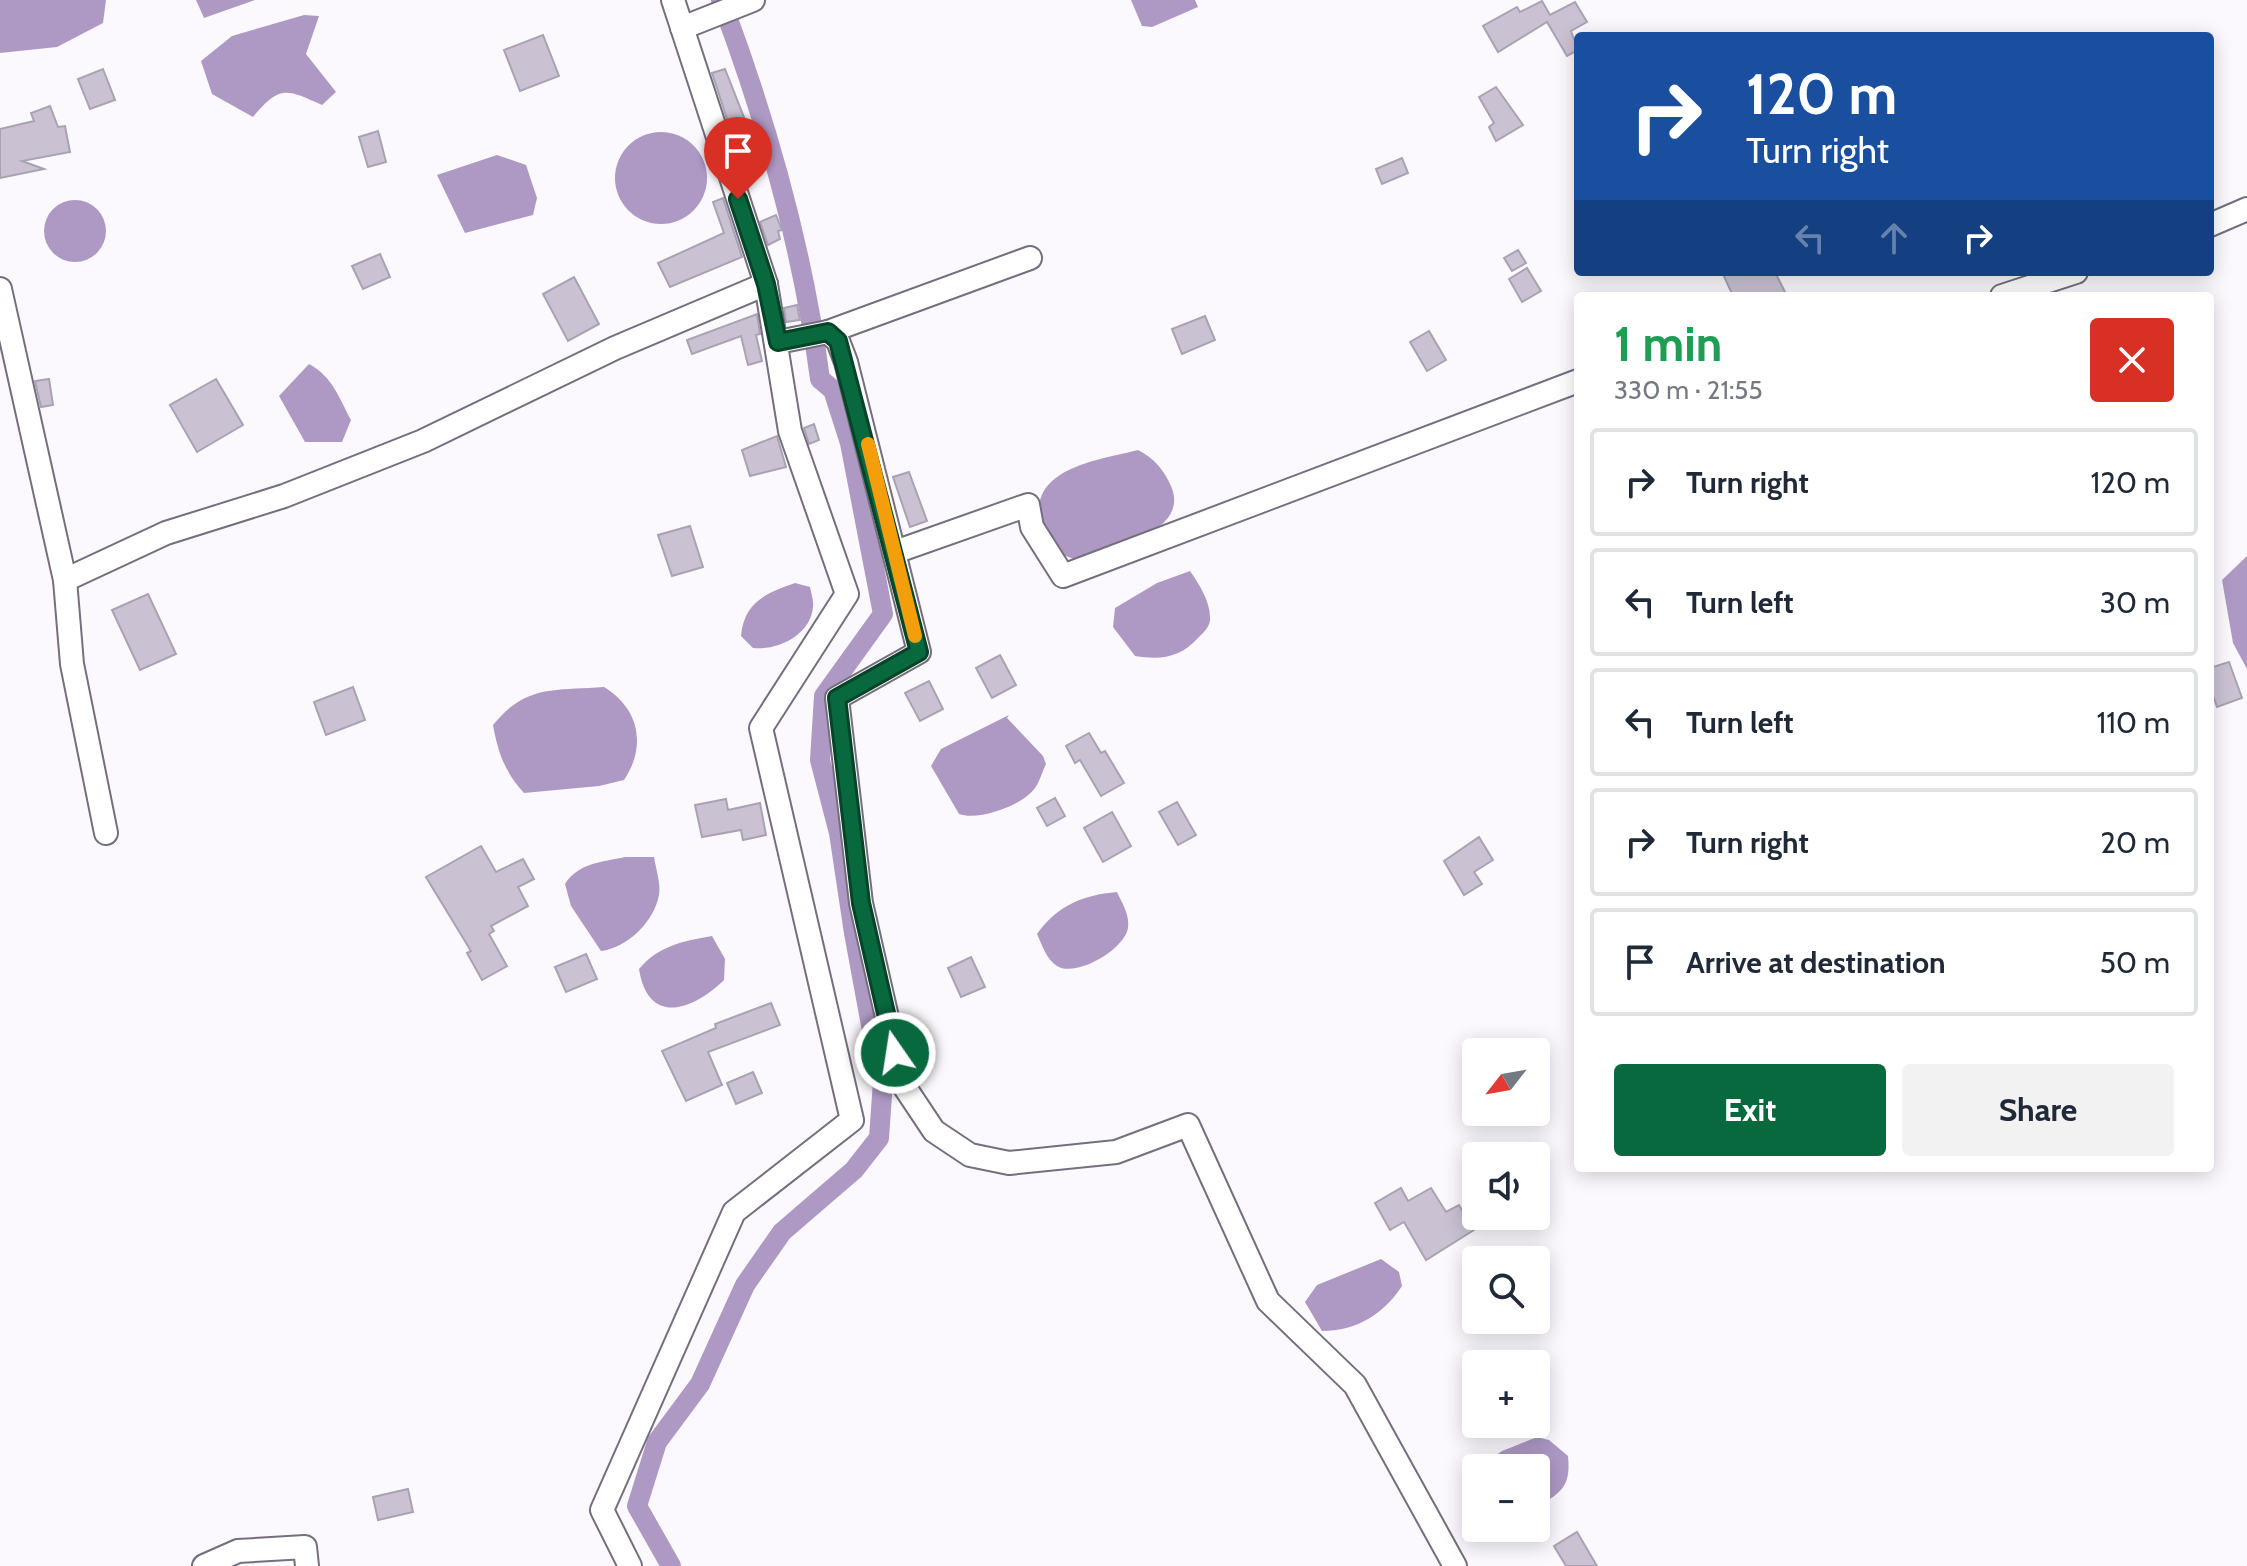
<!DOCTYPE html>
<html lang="en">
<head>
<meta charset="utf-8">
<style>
	:root { --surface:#fff; --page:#f2f2f3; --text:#1f2937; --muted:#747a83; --line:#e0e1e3; --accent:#08693e }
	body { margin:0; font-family:Cabin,sans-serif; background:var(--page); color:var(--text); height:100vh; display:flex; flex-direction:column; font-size:30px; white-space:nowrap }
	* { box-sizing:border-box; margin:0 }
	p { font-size:26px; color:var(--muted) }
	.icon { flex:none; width:44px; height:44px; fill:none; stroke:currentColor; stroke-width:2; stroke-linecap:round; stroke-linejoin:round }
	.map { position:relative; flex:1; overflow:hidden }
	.details { position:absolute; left:1574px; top:292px; width:640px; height:880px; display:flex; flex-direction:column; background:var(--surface); border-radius:8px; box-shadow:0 4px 20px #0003 }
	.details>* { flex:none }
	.hud { position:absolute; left:1574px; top:32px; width:640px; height:244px; border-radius:8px; box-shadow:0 4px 20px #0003; background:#1a4fa0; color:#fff; overflow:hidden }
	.needle { width:52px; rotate:239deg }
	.buttons { position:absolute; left:1462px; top:1038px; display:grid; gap:16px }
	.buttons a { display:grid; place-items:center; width:88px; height:88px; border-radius:8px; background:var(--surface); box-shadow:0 4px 20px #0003; font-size:40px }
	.pin { position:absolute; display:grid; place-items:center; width:68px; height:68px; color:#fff; margin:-82px -34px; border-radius:50% 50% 50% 0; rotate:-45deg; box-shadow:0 0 8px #0007 }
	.pin .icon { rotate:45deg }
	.me { position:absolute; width:88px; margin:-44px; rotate:347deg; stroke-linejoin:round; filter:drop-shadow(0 0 6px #0008) }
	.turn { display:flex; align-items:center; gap:28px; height:168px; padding:0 40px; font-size:36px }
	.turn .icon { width:104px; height:104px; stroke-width:2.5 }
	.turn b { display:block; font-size:56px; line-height:68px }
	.lanes { display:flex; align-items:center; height:76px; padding:0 40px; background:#0003; justify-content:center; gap:40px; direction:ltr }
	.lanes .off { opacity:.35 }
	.round { display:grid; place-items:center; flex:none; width:84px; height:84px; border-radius:8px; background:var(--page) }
	.head { display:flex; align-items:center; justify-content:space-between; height:136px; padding:0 40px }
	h1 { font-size:48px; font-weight:800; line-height:60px; color:#1e9e55 }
	.action { display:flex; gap:16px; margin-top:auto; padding:16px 40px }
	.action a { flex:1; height:92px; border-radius:8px; background:var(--accent); color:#fff; font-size:32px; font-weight:800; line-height:92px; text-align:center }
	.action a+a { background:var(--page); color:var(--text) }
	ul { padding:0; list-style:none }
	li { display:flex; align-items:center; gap:24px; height:108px; margin:0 16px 12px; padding:0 24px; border:4px solid var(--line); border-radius:8px }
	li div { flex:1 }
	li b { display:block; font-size:30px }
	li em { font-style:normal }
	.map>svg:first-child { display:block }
</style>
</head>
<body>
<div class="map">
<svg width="2247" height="1566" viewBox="0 0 2247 1566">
	<rect width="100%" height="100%" fill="#fbf9fd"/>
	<!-- water -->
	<g fill="#ae99c5">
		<path d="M 0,0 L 106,0 L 103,23 L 57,47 L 0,53 Z"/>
		<path d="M 196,0 L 255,0 L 204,18 Z"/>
		<path d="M 1131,0 L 1195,0 L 1198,7 L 1152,27 L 1142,26 Z"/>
		<path d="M 304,15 L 319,16 L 306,54 L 336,92 L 322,105 C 286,89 280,85 253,117 L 212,94 L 201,61 L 232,36 Z"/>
		<circle cx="661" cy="178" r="46"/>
		<path d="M 497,155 L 526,165 L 537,198 L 533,215 L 465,233 L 437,175 Z"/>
		<circle cx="75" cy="231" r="31"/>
		<path d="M 309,364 C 333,377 339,398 351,420 L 342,442 L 305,442 L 279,396 Z"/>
		<path d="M 1138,450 C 1154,458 1164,470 1171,486 C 1191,532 1111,549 1079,561 L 1058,553 C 1052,543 1043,531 1040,519 C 1030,467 1104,459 1138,450 Z"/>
		<path d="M 2247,556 L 2247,669 L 2233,643 L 2222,580 Z"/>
		<path d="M 1190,571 C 1199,584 1210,601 1210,617 C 1211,626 1204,632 1198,638 C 1180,658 1161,660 1135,656 L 1113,627 L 1115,608 L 1157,583 Z"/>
		<path d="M 795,583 L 810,587 C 811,593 814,601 813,607 C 811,635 777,651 753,648 L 741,636 C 744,602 766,593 795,583 Z"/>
		<path d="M 604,687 C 639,708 647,746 624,780 L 599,786 L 524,793 C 505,772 498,753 493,725 C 526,684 555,691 604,687 Z"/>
		<path d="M 1009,715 L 1007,718 L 1043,756 L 1046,764 C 1042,772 1040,781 1035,788 C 1022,806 979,821 959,814 L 931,766 L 941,749 Z"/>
		<path d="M 625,857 L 654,857 C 656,869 661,884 659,895 C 654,922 627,948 601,951 L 571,906 L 565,884 C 578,863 602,862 625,857 Z"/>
		<path d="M 1117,892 C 1122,903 1130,915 1128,928 C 1125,949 1076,978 1057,966 C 1047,960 1042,945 1037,934 C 1057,906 1082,895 1117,892 Z"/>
		<path d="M 712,936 L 725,959 L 724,980 C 692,1011 648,1026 639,969 C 658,946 683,941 712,936 Z"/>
		<path d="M 1381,1259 L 1399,1272 L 1402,1286 C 1384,1314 1356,1331 1322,1331 L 1305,1302 L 1317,1285 Z"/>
		<path d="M 1537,1437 L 1549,1440 L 1568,1456 C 1571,1486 1562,1493 1536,1507 L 1536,1468 L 1478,1468 L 1502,1451 Z"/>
	</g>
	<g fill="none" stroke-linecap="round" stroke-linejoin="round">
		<!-- canal -->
		<path stroke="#ae99c5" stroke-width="20" d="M 671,1566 L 637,1506 L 657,1442 L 700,1384 L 745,1285 L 782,1232 L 854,1170 L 879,1138 L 884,1067 L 873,1036 L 854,933 L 839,833 L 820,760 L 824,696 L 883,614 L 850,443 L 833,390 L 820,379 C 803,250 767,122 721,0"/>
	</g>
	<!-- building -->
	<g fill="#cac2d3" stroke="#a9a2b3" stroke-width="2">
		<path d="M 1542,1 L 1550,15 L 1575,2 L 1587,22 L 1571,31 L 1578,50 L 1567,56 L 1547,22 L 1498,52 L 1483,26 L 1517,7 L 1520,12 Z"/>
		<path d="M 543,35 L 559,76 L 520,91 L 504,50 Z"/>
		<path d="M 103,69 L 115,100 L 90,109 L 78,79 Z"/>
		<path d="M 725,69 L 745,120 L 742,121 L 744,127 L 731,131 L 712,73 Z"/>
		<path d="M 1496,87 L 1523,125 L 1496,141 L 1489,127 L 1494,123 L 1479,97 Z"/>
		<path d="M 50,106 L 58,127 L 65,126 L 70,152 L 22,161 L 44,169 L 0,178 L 0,129 L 34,121 L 31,113 Z"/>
		<path d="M 378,131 L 386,162 L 368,167 L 359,137 Z"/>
		<path d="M 748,146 L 756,160 L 742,167 L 737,151 Z"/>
		<path d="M 1402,158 L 1408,173 L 1382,184 L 1376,169 Z"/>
		<path d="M 723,198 L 742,257 L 670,287 L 658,263 L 724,233 L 713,202 Z"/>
		<path d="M 776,215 L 782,230 L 778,231 L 780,239 L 768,245 L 760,222 Z"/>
		<path d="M 1518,250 L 1526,263 L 1512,271 L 1504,258 Z"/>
		<path d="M 380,254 L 390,277 L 363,289 L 352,266 Z"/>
		<path d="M 1527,268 L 1541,291 L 1522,302 L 1509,279 Z"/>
		<path d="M 1722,272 L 1775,272 L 1787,296 L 1733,296 Z"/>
		<path d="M 574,277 L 599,324 L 568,341 L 543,294 Z"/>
		<path d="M 797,305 L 800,320 L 786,322 L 784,308 Z"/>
		<path d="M 757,314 L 760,334 L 756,335 L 762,361 L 748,365 L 741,336 L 692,354 L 687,340 Z"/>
		<path d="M 1205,316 L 1215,340 L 1182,354 L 1172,329 Z"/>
		<path d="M 1429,331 L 1446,360 L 1427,371 L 1410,342 Z"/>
		<path d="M 49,379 L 53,405 L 41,407 L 35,381 Z"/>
		<path d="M 216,379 L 243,425 L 197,452 L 170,405 Z"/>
		<path d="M 814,424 L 819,440 L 809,444 L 804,428 Z"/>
		<path d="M 777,436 L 786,467 L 750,476 L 742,450 Z"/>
		<path d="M 909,472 L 927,521 L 910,527 L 893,477 Z"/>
		<path d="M 690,526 L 703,567 L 672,576 L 658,535 Z"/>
		<path d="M 148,594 L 176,654 L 140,670 L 112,610 Z"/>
		<path d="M 1000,655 L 1016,685 L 992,698 L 976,668 Z"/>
		<path d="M 2229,662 L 2242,698 L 2217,707 L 2210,687 L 2210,668 Z"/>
		<path d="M 929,681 L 943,709 L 920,721 L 905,693 Z"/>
		<path d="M 353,687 L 365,720 L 326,735 L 314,702 Z"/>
		<path d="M 1089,733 L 1101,753 L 1105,751 L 1124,783 L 1101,796 L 1080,760 L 1075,763 L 1066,746 Z"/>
		<path d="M 1055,798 L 1065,816 L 1047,826 L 1037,808 Z"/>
		<path d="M 726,799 L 728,810 L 760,803 L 766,835 L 743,840 L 741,830 L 702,837 L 695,805 Z"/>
		<path d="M 1177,802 L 1196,835 L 1178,845 L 1159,812 Z"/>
		<path d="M 1112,812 L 1131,846 L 1103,862 L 1084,828 Z"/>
		<path d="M 1479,837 L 1493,860 L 1474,872 L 1482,884 L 1464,895 L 1444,861 Z"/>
		<path d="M 481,846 L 496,872 L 523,859 L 534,879 L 518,887 L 528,906 L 491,926 L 494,931 L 489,934 L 507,966 L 482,980 L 467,953 L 471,951 L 426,877 Z"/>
		<path d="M 586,954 L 597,979 L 566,992 L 555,967 Z"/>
		<path d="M 971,957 L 985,987 L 961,997 L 948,968 Z"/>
		<path d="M 771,1003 L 780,1025 L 708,1052 L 722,1085 L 686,1101 L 662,1051 L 716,1028 L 715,1024 Z"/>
		<path d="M 753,1072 L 762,1093 L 736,1104 L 727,1083 Z"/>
		<path d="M 1401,1188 L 1408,1201 L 1431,1188 L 1446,1212 L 1459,1205 L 1474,1230 L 1426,1260 L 1404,1222 L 1390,1230 L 1375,1203 Z"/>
		<path d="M 408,1489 L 413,1512 L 378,1520 L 373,1497 Z"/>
		<path d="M 1577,1532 L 1597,1566 L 1566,1566 L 1554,1546 Z"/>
	</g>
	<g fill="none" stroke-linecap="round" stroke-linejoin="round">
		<!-- street casing -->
		<g stroke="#756e7e" stroke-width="26">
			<g id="street">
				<path d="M 682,28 L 753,0"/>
				<path d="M 2210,225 L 2247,209"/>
				<path d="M 0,289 L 65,580 L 166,533 L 284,496 L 423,441 L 615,348 L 766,284"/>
				<path d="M 2002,296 L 2076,272"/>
				<path d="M 828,332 L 838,341 L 846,362 L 919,652 L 837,698 L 861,903 L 902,1083 L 934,1131 L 970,1155 L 1009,1163 L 1116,1152 L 1188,1125 L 1268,1301 L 1355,1385 L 1455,1566"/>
				<path d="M 778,342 L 828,332 L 1030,258"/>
				<path d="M 895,552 L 1028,505 L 1032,527 L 1063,576 L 1578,381"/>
				<path d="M 65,580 L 72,664 L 106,833"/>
				<path d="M 204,1566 L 238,1551 L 305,1547 L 307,1566"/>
				<path d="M 630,1566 L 602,1510 L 734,1212 L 852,1120 L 761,728 L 847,594 L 790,431 L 766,284 L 673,0"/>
			</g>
		</g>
		<!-- street -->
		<use href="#street" stroke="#fff" stroke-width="22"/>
	</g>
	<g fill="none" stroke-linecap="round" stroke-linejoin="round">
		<!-- route casing -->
		<g stroke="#054428" stroke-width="20">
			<path id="route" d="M 738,199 L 766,284 L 778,342 L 828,332 L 838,341 L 919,652 L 837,698 L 861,903 L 895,1053"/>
		</g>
		<!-- route -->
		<use href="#route" stroke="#08693e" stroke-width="14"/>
		<!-- slow -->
		<path stroke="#f59e0b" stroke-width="14" d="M 868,444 L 915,636"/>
	</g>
</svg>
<div class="buttons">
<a><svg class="needle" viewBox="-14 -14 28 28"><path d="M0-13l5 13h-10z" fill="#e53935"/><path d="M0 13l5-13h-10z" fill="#747a83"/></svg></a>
<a><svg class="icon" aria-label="sound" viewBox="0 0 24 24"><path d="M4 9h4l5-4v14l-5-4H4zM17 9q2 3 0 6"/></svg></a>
<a><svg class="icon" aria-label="search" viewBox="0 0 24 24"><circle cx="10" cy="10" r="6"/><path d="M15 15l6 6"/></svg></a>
<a>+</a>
<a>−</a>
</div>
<div class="pin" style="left:738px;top:199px;background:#d93025"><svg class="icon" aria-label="arrive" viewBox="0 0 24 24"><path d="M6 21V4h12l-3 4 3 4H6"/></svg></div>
<svg class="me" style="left:895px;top:1053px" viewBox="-20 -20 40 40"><circle r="17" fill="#08693e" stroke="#fff" stroke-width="3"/><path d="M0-11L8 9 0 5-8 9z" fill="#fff"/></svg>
<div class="hud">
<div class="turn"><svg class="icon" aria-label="right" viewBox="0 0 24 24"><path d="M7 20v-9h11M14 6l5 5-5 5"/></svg><div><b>120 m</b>Turn right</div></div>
<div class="lanes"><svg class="icon off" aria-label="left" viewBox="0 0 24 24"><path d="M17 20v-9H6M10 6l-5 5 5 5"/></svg><svg class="icon off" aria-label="ahead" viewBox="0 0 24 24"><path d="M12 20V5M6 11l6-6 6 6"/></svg><svg class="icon" aria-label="right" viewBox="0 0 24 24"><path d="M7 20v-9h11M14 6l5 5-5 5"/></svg></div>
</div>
<section class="details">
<div class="head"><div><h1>1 min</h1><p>330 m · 21:55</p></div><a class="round" style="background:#d93025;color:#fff"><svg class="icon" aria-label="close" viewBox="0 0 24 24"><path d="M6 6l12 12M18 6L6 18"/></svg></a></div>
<ul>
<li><svg class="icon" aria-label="right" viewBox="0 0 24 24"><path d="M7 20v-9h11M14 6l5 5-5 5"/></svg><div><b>Turn right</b></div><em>120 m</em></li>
<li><svg class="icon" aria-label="left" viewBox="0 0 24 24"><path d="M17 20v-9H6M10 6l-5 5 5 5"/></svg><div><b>Turn left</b></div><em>30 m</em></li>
<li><svg class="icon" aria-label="left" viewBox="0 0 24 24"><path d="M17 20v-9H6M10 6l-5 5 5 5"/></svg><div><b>Turn left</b></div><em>110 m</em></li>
<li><svg class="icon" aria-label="right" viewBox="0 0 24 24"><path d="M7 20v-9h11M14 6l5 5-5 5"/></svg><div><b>Turn right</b></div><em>20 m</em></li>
<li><svg class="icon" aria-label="arrive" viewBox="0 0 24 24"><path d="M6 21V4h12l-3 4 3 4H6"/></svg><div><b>Arrive at destination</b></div><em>50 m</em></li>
</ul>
<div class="action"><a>Exit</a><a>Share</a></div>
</section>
</div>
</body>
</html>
